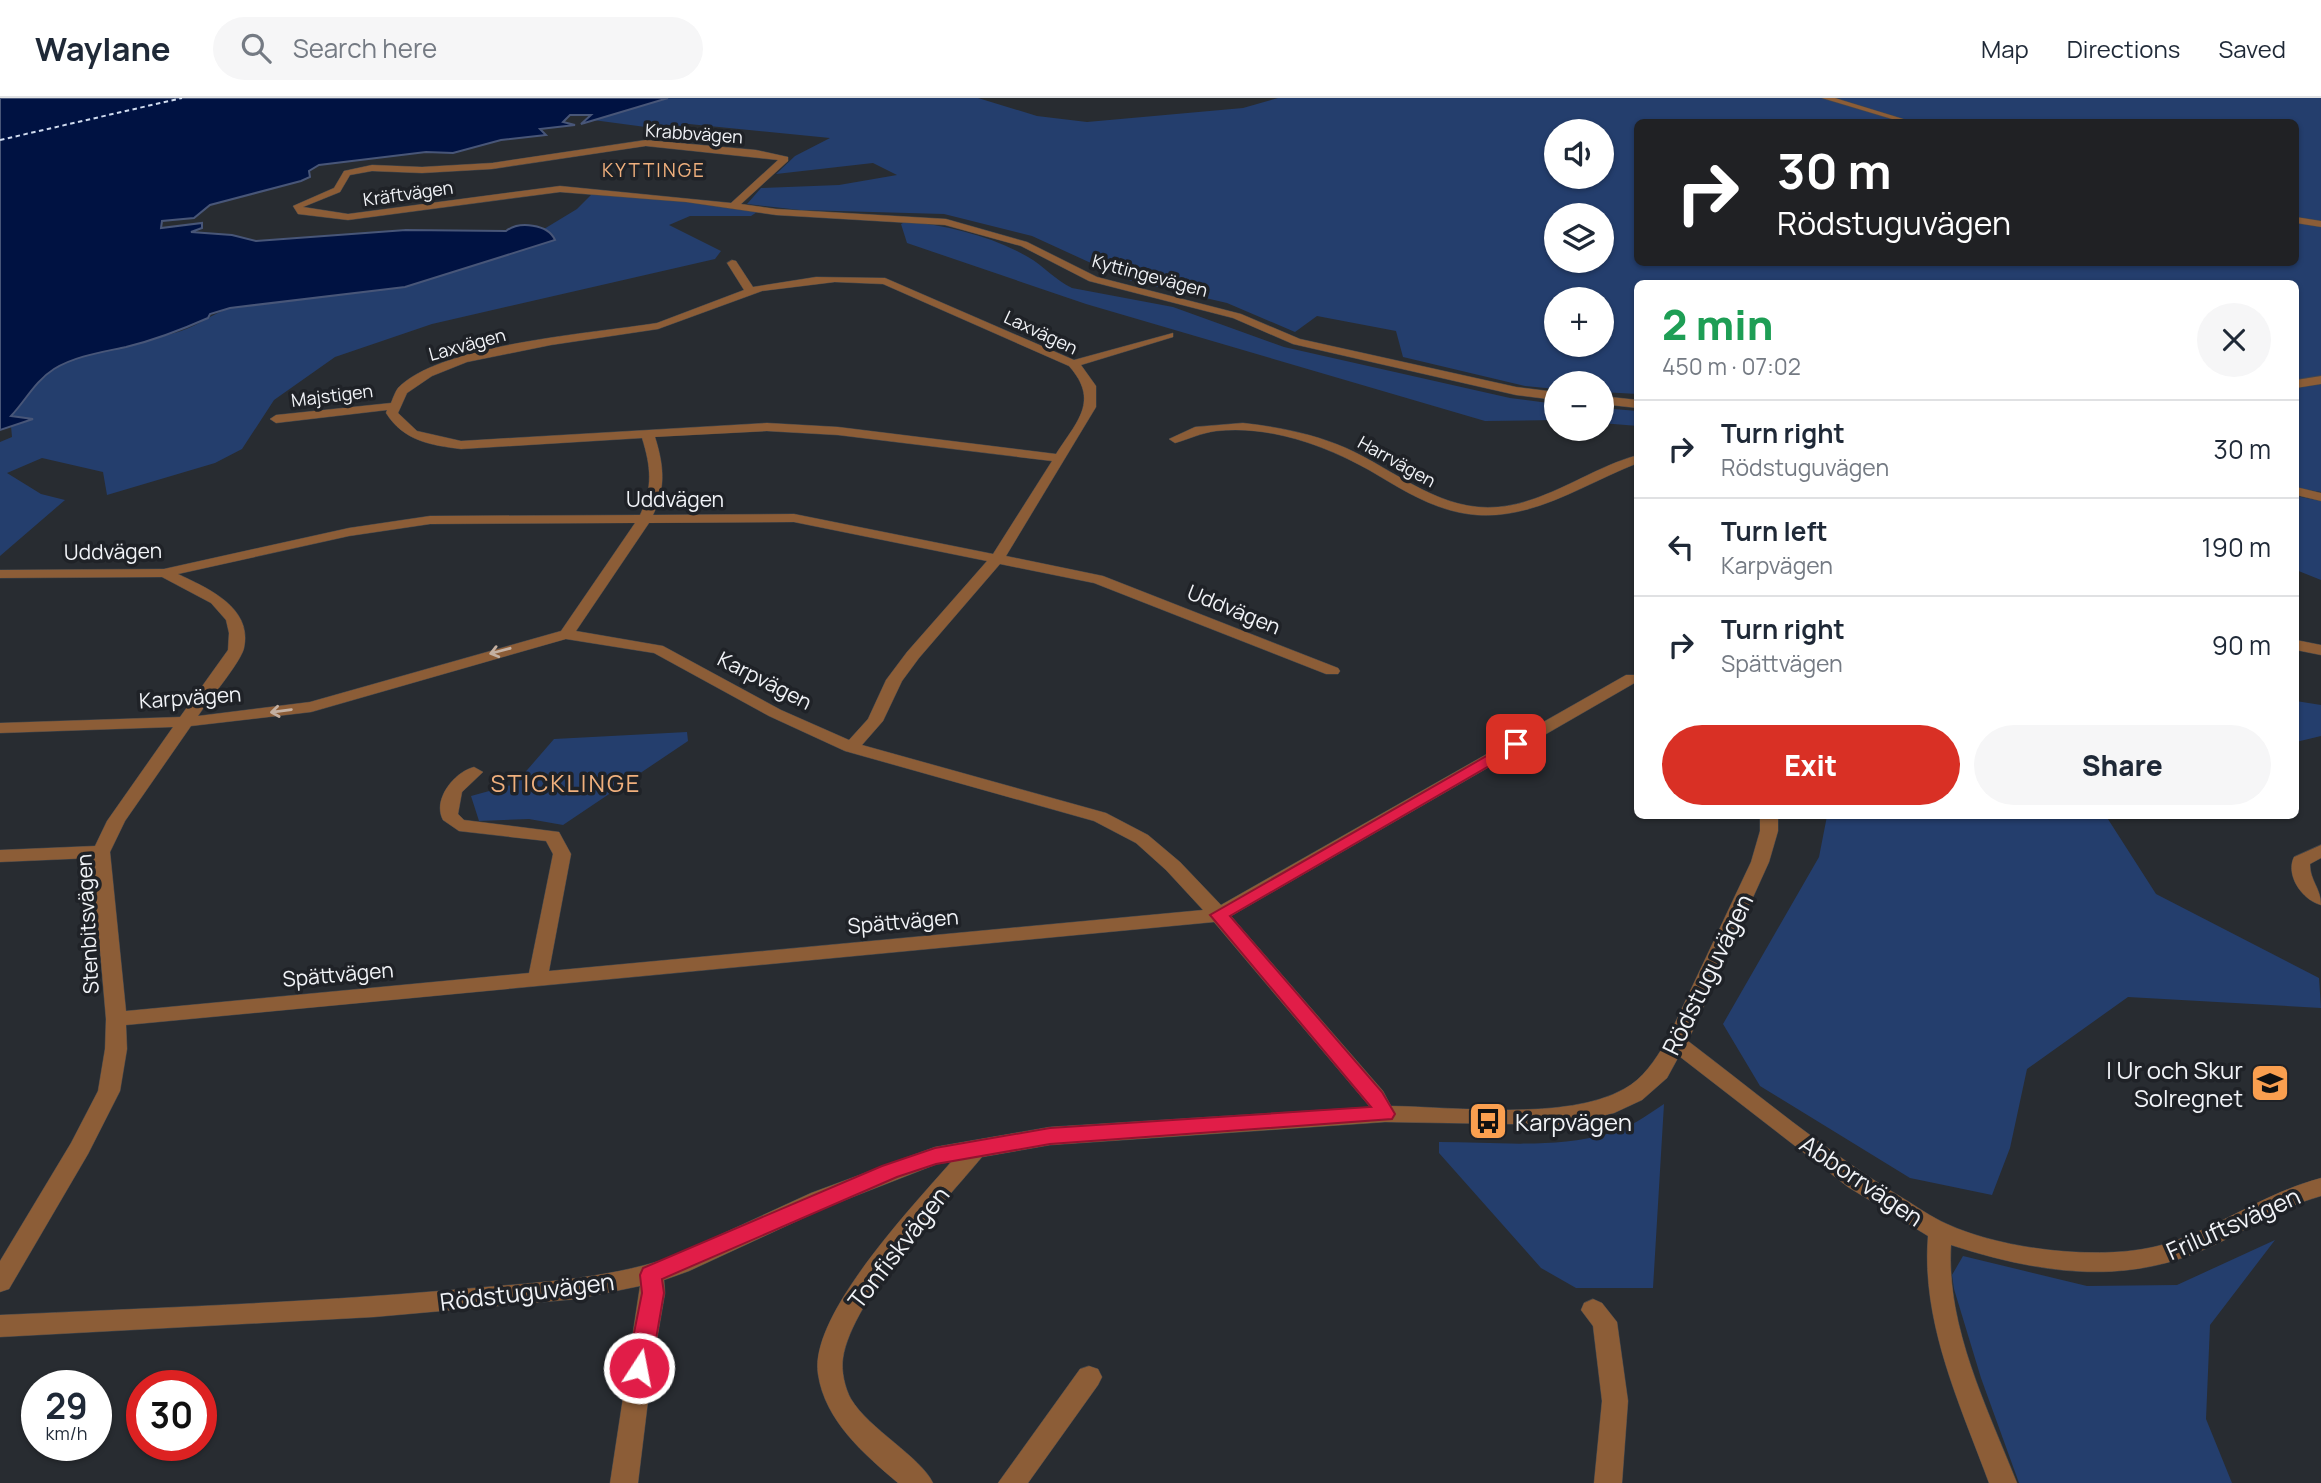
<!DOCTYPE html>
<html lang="en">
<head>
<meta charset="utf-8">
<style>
	:root { --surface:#fff; --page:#f6f6f7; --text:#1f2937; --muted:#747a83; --line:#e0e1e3; --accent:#d93025 }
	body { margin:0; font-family:Manrope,sans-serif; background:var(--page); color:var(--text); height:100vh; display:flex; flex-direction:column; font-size:26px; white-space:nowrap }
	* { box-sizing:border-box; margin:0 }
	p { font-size:23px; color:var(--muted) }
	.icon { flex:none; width:38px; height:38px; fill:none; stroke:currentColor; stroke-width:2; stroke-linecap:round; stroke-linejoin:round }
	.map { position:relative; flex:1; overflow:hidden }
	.drawer { position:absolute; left:1634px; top:182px; width:665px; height:539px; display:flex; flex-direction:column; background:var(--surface); border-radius:10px; box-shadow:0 2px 5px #0004 }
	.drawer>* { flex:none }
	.top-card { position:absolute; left:1634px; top:21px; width:665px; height:147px; border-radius:10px; box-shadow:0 2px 5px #0004; background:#202124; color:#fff; overflow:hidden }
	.controls { position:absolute; left:1544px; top:21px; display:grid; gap:14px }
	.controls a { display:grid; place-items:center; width:70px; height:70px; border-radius:50%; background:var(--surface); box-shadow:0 2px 5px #0004; font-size:35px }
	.speed { position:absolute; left:21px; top:1272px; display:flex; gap:14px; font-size:35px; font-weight:700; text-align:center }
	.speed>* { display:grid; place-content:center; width:91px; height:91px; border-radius:50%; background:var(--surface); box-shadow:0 2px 5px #0004; line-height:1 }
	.speed small { font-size:18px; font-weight:400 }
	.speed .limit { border:10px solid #d22; background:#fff; color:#111 }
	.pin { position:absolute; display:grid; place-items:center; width:60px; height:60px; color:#fff; margin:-30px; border-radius:14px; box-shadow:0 4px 10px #0006 }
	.me { position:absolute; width:77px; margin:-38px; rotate:11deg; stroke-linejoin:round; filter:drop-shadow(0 0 5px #0008) }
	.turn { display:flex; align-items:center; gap:24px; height:147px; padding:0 28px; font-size:32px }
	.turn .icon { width:91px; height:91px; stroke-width:2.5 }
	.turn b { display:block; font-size:49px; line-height:60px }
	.round { display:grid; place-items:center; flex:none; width:74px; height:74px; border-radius:37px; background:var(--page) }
	.summary { display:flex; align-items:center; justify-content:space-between; height:119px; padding:0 28px }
	h1 { font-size:42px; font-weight:800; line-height:52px; color:#1e9e55 }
	.button { display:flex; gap:14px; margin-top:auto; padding:14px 28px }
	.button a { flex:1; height:80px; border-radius:42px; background:var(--accent); color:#fff; font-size:28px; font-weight:800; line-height:80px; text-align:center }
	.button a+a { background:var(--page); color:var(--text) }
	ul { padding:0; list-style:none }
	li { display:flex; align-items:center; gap:21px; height:98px; padding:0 28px; border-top:2px solid var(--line) }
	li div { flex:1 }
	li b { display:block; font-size:26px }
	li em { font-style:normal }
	header { display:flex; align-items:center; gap:42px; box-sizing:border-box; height:98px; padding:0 35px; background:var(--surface); border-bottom:2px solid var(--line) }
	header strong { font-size:33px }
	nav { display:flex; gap:38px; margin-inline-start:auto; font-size:24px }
	.search { width:490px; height:63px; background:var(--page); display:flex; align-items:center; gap:18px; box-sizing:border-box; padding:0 24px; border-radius:38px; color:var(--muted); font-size:26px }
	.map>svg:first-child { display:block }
</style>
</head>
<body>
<header>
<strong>Waylane</strong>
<div class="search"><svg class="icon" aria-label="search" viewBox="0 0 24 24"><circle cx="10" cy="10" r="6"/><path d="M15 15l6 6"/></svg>Search here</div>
<nav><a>Map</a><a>Directions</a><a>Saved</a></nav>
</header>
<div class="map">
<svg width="2321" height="1385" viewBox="0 0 2321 1385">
	<rect width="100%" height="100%" fill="#282c31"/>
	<!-- green -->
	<g fill="#243e6d" fill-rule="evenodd">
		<path d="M 668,0 L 978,0 L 1037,18 L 1087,24 L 1243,10 L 1278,0 L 2321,0 L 2321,394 L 2296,390 L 2296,186 L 1638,186 L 1638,296 L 1601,294 L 1601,285 L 1556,285 L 1556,291 L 1525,288 L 1403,259 L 1396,233 L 1317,218 L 1295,234 L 1227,205 L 1128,182 L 1032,138 L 944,116 L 800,112 L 747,106 L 761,90 L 839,87 L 897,77 L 873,65 L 776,76 L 795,58 L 830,40 L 689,26 L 668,32 L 593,22 ZM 1638,24 L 2296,24 L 2296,164 L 1638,164 ZM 1556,33 L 1601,33 L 1601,79 L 1556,79 ZM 1556,117 L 1601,117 L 1601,163 L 1556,163 ZM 1556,201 L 1601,201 L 1601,247 L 1556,247 Z"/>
		<path d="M 593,95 L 675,102 L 757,114 L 751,118 L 690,118 L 669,127 L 721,153 L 715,161 L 432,226 L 335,259 L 274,302 L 242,351 L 215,365 L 107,397 L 103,374 L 42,360 L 7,375 L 41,396 L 65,402 L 0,458 L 0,344 L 12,339 L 10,318 C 26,303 34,285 53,272 C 86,249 143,246 181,233 C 199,227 212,216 230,210 L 405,189 L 554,142 L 552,136 L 544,131 L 577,111 Z"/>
		<path d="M 907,123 C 948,128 992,138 1028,159 C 1044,168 1055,182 1072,190 L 1173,209 L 1284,249 L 1510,300 L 1556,306 L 1556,322 L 1485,323 L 1086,206 L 907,145 L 901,126 Z"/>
		<path d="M 1601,310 L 1638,313 L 1638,328 L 1601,325 Z"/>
		<path d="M 2296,398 L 2321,403 L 2321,482 L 2296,472 Z"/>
		<path d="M 2296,603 L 2321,607 L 2321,638 L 2296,644 Z"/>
		<path d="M 687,634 L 688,643 L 563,727 L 529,721 L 479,723 L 471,698 L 515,686 L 554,641 Z"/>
		<path d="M 1827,718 L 2106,718 L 2156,796 L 2319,880 L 2321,910 L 2128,899 L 2027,971 L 2010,1050 L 1992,1097 L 1910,1080 L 1760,988 L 1723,926 L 1819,759 Z"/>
		<path d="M 1664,1006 L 1653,1190 L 1576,1190 L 1541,1170 L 1439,1055 L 1439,1044 C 1493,1044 1554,1051 1607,1036 C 1628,1031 1646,1018 1664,1006 Z"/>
		<path d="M 2275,1142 L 2210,1227 L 2206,1321 L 2232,1385 L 2019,1385 L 1981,1280 L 1954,1191 L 1952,1177 L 1963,1158 L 2087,1188 L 2177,1187 Z"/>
	</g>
	<!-- water -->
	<path fill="#001242" stroke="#485678" stroke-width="2" d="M 0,0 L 668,0 L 581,26 L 591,17 L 570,17 L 563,24 L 575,27 L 540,31 L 546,37 L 501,42 L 453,55 L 426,54 L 319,67 L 309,73 L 310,79 L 301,83 L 210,107 L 194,120 L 162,123 L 161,130 L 202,125 L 202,130 L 191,134 L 232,137 L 256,143 L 406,132 L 506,133 C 519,123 548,126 555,142 L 405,189 L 230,210 L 210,216 L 208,220 C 181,232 155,242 126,249 C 103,254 75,258 54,271 C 35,283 26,302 11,318 L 33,321 L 0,332 Z"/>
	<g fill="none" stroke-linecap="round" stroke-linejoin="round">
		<!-- ferry -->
		<path stroke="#d0dcf0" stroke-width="2" stroke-dasharray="4.5 3.5" stroke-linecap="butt" d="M 0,42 L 182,0"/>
		<!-- minor casing -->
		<g stroke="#44484d" stroke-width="1">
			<g id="minor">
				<path d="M 1822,0 L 1835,0 L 1913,24 L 1902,24 Z"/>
				<path d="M 646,42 L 756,52 L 788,59 L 788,63 L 741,106 L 776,111 L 946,121 L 1027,144 L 1097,179 L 1241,216 L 1300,241 L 1516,289 L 1556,294 L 1556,302 L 1516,297 L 1293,246 L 1233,220 L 1089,183 L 1021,148 L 945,127 L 776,117 L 686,104 L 560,94 L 348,122 L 298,116 L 293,108 L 334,90 L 344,73 L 372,67 L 422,69 L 492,65 ZM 646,48 L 778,62 L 731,105 L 560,88 L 348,116 L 303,109 L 340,94 L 350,77 L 372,73 L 422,75 L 492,71 Z"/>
				<path d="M 2296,119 L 2321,123 L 2321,129 L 2296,125 Z"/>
				<path d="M 732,162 L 736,163 L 753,189 L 816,179 L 885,180 L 1074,262 L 1173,235 L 1173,239 L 1081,267 L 1096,288 L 1096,309 L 1006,458 L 1103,478 L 1338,570 L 1340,573 L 1338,576 L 1326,576 L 1094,485 L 1000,466 L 919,560 L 902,583 L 883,623 L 862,647 L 1106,715 L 1148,737 L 1180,764 L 1221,807 L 1626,577 L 1638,577 L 1638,583 L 1231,818 L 1383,993 L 1391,1008 C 1457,1009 1567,1023 1624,991 C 1643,981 1655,962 1666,944 L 1751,764 L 1760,733 L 1760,718 L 1778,718 L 1778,733 L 1769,764 L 1688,943 C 1758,996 1826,1054 1901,1099 C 1916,1108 1931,1119 1947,1126 C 2003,1152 2106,1164 2165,1146 C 2219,1130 2264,1095 2321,1080 L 2321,1098 C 2281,1109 2247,1132 2210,1149 C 2124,1189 2038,1175 1951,1147 C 1946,1229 1988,1311 2017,1385 L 1989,1385 C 1960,1306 1921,1225 1928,1138 L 1848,1089 L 1679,958 L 1667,980 L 1642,1002 L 1614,1015 L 1564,1027 L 1385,1024 L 1050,1047 L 982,1059 C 943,1106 852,1201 843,1260 C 841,1273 845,1290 851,1301 C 869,1331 921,1359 933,1385 L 898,1385 C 864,1356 825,1323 818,1276 C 809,1217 913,1108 951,1064 L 937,1066 L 827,1109 L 689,1173 L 664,1182 L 665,1195 L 652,1270 L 638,1385 L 610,1385 L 640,1188 L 577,1201 L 374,1219 L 0,1239 L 0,1217 C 150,1210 301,1205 451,1192 C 525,1185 601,1183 672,1159 L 811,1095 L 935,1049 L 1050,1029 L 1370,1009 L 1214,824 L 126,927 L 127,951 L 120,993 L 88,1056 L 9,1191 L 0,1194 L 0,1163 L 71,1045 L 98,993 L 105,951 L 106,921 L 92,760 L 0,764 L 0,752 L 95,748 L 107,723 L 173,629 L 0,635 L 0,625 L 180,619 L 228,552 L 229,535 L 226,522 L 211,505 L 162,479 L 0,480 L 0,472 L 164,471 L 349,430 L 430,418 L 640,417 C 653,389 651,369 642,340 L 461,351 C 430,347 404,343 386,315 L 387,312 L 276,325 L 270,321 L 276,317 L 391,305 C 393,300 395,294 398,290 C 440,246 596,235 657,225 L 744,192 L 727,165 ZM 835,184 L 883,186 L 1069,268 C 1100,303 1077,323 1056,356 L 838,329 L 767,325 L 461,343 L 417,333 L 398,315 L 407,295 L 432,278 L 467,264 L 551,247 L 658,231 L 762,193 ZM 767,333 L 838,337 L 1052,363 L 993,456 L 794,416 L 653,417 C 666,389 664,368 655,339 ZM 794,424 L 987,463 L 907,554 L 886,582 L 868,621 L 849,642 L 781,612 L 663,548 L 576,533 L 649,425 ZM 635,425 L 561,533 L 310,604 L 198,618 C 208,603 241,564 244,550 C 253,509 207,490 178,476 L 349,438 L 430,426 ZM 566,541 L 654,555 L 769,618 L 845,653 L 1094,723 L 1136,745 L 1166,772 L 1203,812 L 549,873 L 571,756 L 559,734 L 464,722 L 458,716 L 462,694 L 483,674 L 474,669 C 454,674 432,702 443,722 L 459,733 L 546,743 L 553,756 L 529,875 L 126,913 L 110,754 L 125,723 L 191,628 L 311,614 Z"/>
				<path d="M 2321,278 L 2321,286 L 2296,290 L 2296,282 Z"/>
				<path d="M 1601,298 L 1638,302 L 1638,310 L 1601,306 Z"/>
				<path d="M 1243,325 C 1279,329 1314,336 1346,350 C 1397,373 1440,414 1498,409 C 1549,404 1590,370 1638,357 L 1638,365 C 1586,385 1535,421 1477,417 C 1436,414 1403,392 1369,372 C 1324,347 1269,327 1216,333 C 1201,335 1189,341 1175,345 L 1169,341 L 1195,329 Z"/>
				<path d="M 2296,389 L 2321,395 L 2321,403 L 2296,397 Z"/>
				<path d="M 2296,542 L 2321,547 L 2321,557 L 2296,552 Z"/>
				<path d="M 2321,747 L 2321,760 L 2310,766 C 2310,783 2321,790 2321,807 C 2302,802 2285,777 2294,759 Z"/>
				<path d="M 1593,1201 L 1602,1205 L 1617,1224 L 1628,1303 L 1622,1385 L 1594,1385 L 1602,1303 L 1593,1228 L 1581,1212 L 1584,1205 Z"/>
				<path d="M 1089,1268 L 1098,1271 L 1102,1279 L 1098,1287 L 1028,1385 L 998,1385 L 1080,1271 Z"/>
			</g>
		</g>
		<!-- minor -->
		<use href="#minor" fill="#8c5d37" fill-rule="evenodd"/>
	</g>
	<!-- one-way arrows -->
	<defs><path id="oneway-shaft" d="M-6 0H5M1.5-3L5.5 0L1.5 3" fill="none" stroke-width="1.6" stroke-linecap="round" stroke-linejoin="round" transform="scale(1.75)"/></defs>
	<g stroke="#c4b0a1">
		<use href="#oneway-shaft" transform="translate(500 553) rotate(165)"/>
		<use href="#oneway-shaft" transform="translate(281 613) rotate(172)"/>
	</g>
	<!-- route -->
	<path fill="#e11d48" stroke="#92132f" stroke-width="2" d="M 1516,641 L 1522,642 L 1522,649 L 1230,818 L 1382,994 L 1395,1016 L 1392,1021 L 1050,1046 L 936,1066 L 897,1079 L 662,1181 L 664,1195 L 651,1270 L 647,1277 L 639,1280 L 631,1277 L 627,1270 L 642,1195 L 640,1177 L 643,1170 L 882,1068 L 935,1050 L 1050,1030 L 1371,1009 L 1210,817 Z"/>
	<!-- icons -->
	<defs>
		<g id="school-square" transform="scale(2.0125)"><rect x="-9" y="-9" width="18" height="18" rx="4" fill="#fa9f4f" stroke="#1f2227"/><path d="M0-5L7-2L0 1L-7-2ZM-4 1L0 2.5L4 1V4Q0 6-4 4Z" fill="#111"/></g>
		<g id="bus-square" transform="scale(2.0125)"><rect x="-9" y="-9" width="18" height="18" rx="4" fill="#fa9f4f" stroke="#1f2227"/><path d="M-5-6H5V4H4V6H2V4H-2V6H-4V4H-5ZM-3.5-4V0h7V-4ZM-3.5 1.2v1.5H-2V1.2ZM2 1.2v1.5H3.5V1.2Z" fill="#111"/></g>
	</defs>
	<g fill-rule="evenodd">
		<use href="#school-square" x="2270" y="985"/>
		<use href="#bus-square" x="1488" y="1023"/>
	</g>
	<g text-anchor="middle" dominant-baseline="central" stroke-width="7" stroke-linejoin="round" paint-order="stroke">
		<!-- far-street labels -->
		<g font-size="18" fill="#f1f3f7" stroke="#1f2227">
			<text transform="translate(694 35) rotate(4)">Krabbvägen</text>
			<text transform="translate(408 95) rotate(-8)">Kräftvägen</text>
			<text transform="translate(1150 177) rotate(15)">Kyttingevägen</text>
			<text transform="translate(1041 234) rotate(25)">Laxvägen</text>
			<text transform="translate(467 246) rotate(-15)">Laxvägen</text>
			<text transform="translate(332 297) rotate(-7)">Majstigen</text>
			<text transform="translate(1397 363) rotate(29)">Harrvägen</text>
		</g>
		<!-- far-neighbourhood labels -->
		<g font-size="19" letter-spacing="2" fill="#f0b07d" stroke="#1f2227">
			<text x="654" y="72">KYTTINGE</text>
		</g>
		<!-- street labels -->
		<g font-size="21" fill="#f1f3f7" stroke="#1f2227">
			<text x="675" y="401">Uddvägen</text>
			<text transform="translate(113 453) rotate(-1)">Uddvägen</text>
			<text transform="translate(1234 511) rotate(22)">Uddvägen</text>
			<text transform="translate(765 582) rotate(27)">Karpvägen</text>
			<text transform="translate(190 599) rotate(-4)">Karpvägen</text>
			<text transform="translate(903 823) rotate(-5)">Spättvägen</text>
			<text transform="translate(87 826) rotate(-93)">Stenbitsvägen</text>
			<text transform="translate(338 876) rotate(-5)">Spättvägen</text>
		</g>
		<!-- quarter labels -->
		<g font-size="24" letter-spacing="2" fill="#f0b07d" stroke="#1f2227">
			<text x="566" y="684">STICKLINGE</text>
		</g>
		<!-- near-street labels -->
		<g font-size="24" fill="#f1f3f7" stroke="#1f2227">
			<text transform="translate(1707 876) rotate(-64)">Rödstuguvägen</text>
			<text transform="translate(1862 1082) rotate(34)">Abborrvägen</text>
			<text transform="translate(2233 1125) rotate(-24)">Friluftsvägen</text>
			<text transform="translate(898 1149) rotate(-52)">Tonfiskvägen</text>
			<text transform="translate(527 1193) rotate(-7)">Rödstuguvägen</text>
		</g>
		<!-- near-poi labels -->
		<g font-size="24" fill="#f1f3f7" stroke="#1f2227" text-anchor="end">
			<text x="2243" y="971">I Ur och Skur<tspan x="2243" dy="28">Solregnet</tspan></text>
			<text x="1515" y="1023" text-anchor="start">Karpvägen</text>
		</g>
	</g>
</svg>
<div class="controls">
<a><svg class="icon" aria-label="sound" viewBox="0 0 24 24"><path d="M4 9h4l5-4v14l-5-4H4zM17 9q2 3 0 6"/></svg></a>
<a><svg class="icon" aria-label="layers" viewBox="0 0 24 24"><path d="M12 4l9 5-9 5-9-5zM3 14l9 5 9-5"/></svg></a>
<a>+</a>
<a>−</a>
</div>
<div class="speed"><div>29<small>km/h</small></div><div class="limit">30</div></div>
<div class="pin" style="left:1516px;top:646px;background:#d93025"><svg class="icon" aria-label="arrive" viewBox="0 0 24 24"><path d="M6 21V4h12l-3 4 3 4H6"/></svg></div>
<svg class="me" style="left:639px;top:1270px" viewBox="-20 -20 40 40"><circle r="17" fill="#e11d48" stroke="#fff" stroke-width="3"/><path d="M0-11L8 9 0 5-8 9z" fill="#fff"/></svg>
<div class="top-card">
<div class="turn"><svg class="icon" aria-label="right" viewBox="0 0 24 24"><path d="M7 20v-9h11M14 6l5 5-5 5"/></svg><div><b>30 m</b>Rödstuguvägen</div></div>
</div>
<section class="drawer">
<div class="summary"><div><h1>2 min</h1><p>450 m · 07:02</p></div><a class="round"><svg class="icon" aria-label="close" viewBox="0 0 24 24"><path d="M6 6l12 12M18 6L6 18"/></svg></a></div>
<ul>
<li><svg class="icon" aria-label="right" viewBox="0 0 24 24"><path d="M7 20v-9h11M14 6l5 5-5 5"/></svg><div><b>Turn right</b><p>Rödstuguvägen</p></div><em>30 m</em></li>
<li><svg class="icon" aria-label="left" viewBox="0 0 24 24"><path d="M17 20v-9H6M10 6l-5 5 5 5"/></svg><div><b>Turn left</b><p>Karpvägen</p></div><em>190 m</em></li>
<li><svg class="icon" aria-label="right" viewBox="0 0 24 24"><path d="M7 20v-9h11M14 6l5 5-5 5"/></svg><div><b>Turn right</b><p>Spättvägen</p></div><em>90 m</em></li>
</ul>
<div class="button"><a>Exit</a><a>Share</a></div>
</section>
</div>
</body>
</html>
